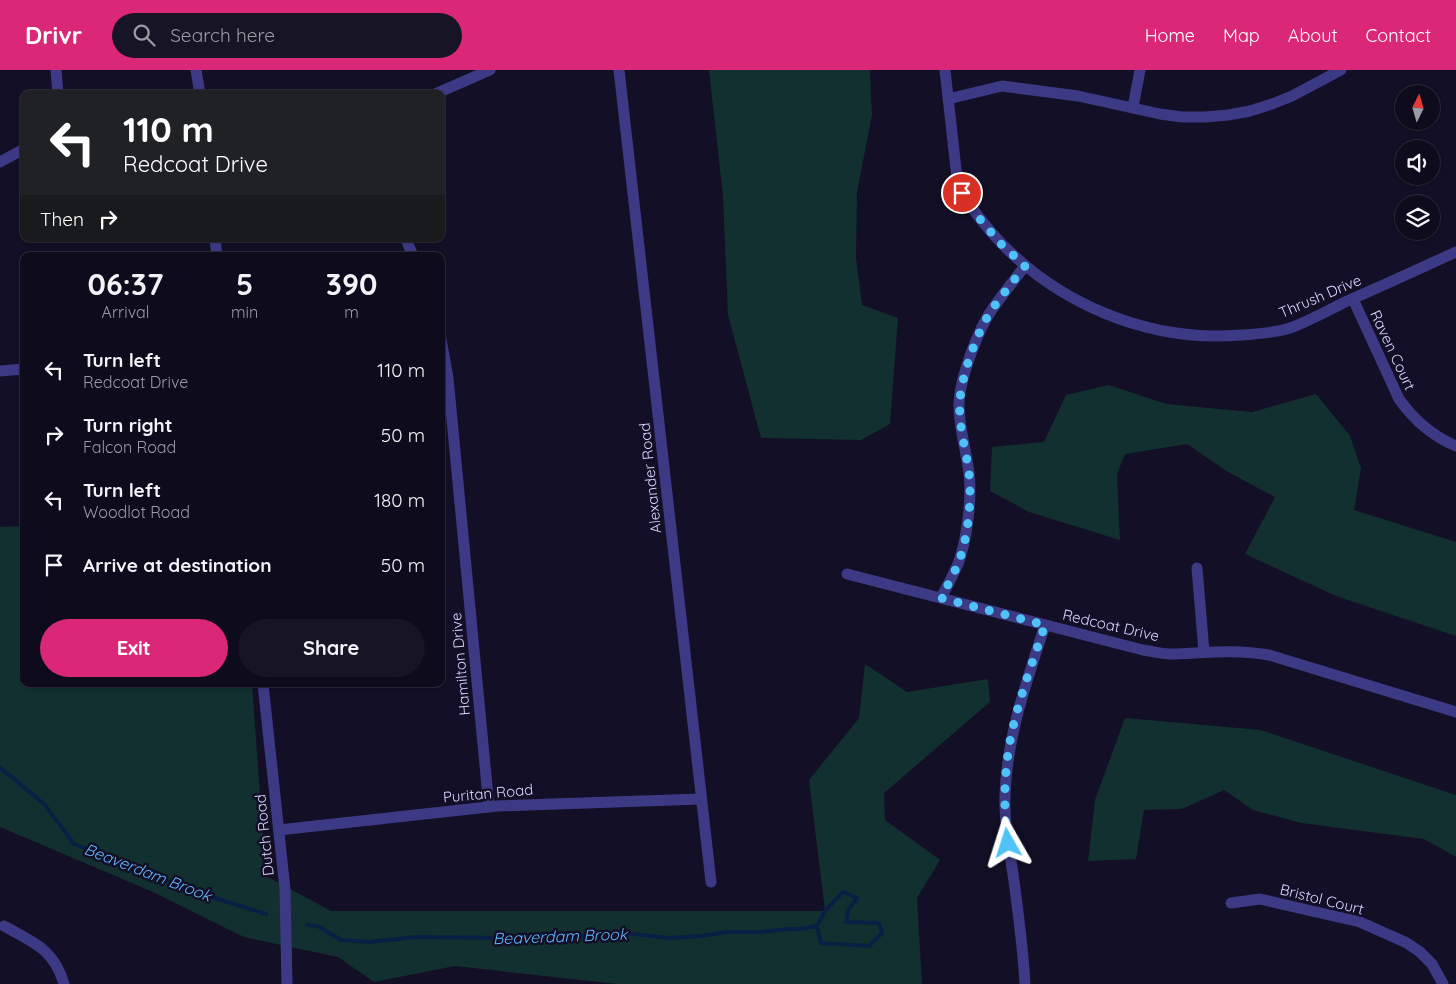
<!DOCTYPE html>
<html lang="en">
<head>
<meta charset="utf-8">
<style>
	:root { --surface:#0e0b1c; --page:#171425; --text:#f1f3f6; --muted:#9b9ba3; --line:#2e2b3b; --accent:#db2777 }
	body { margin:0; font-family:Quicksand,sans-serif; background:var(--page); color:var(--text); height:100vh; display:flex; flex-direction:column; font-size:19px; white-space:nowrap }
	* { box-sizing:border-box; margin:0 }
	p { font-size:16px; color:var(--muted) }
	.icon { flex:none; width:28px; height:28px; fill:none; stroke:currentColor; stroke-width:2; stroke-linecap:round; stroke-linejoin:round }
	.map { position:relative; flex:1; overflow:hidden }
	.drawer { position:absolute; left:20px; top:182px; width:425px; height:435px; display:flex; flex-direction:column; background:var(--surface); border-radius:10px; box-shadow:0 1px 4px #0004,0 0 0 1px var(--line) }
	.drawer>* { flex:none }
	.guide { position:absolute; left:20px; top:20px; width:425px; height:152px; border-radius:10px; box-shadow:0 1px 4px #0004,0 0 0 1px var(--line); background:#202124; color:#fff; overflow:hidden }
	.needle { width:32px; rotate:5deg }
	.controls { position:absolute; left:1395px; top:15px; display:grid; gap:10px }
	.controls a { display:grid; place-items:center; width:45px; height:45px; border-radius:50%; background:var(--surface); box-shadow:0 1px 4px #0004,0 0 0 1px var(--line); font-size:25px }
	.pin { position:absolute; display:grid; place-items:center; width:42px; height:42px; color:#fff; margin:-21px; border:2px solid #fff; border-radius:50%; box-shadow:0 1px 5px #0007 }
	.me { position:absolute; width:55px; margin:-28px; rotate:354deg; stroke-linejoin:round; filter:drop-shadow(0 0 4px #0008) }
	.turn { display:flex; align-items:center; gap:18px; height:105px; padding:0 20px; font-size:22px }
	.turn .icon { width:65px; height:65px; stroke-width:2.5 }
	.turn b { display:block; font-size:35px; line-height:42px }
	.then { display:flex; align-items:center; height:48px; padding:0 20px; background:#0003; gap:10px; font-size:19px }
	.eta { display:flex; justify-content:space-evenly; align-items:center; height:85px; text-align:center }
	.eta b { font-size:30px; font-weight:700; line-height:35px }
	.button { display:flex; gap:10px; margin-top:auto; padding:10px 20px }
	.button a { flex:1; height:58px; border-radius:30px; background:var(--accent); color:#fff; font-size:20px; font-weight:700; line-height:58px; text-align:center }
	.button a+a { background:var(--page); color:var(--text) }
	ul { padding:0; list-style:none }
	li { display:flex; align-items:center; gap:15px; height:65px; padding:0 20px }
	li div { flex:1 }
	li b { display:block; font-size:19px }
	li em { font-style:normal }
	header { display:flex; align-items:center; gap:30px; box-sizing:border-box; height:70px; padding:0 25px; background:var(--accent); color:#fff }
	header strong { font-size:24px }
	nav { display:flex; gap:28px; margin-inline-start:auto; font-size:18px }
	.search { width:350px; height:45px; background:var(--page); display:flex; align-items:center; gap:12px; box-sizing:border-box; padding:0 18px; border-radius:28px; color:var(--muted); font-size:19px }
	.map>svg:first-child { display:block }
</style>
</head>
<body>
<header>
<strong>Drivr</strong>
<div class="search"><svg class="icon" aria-label="search" viewBox="0 0 24 24"><circle cx="10" cy="10" r="6"/><path d="M15 15l6 6"/></svg>Search here</div>
<nav><a>Home</a><a>Map</a><a>About</a><a>Contact</a></nav>
</header>
<div class="map">
<svg width="1456" height="914" viewBox="0 0 1456 914">
	<rect width="100%" height="100%" fill="#130f26"/>
	<!-- green -->
	<g fill="#12302f">
		<path d="M 709,0 L 870,0 L 872,45 L 857,122 L 856,187 L 862,235 L 898,248 L 890,354 L 861,370 L 761,368 L 728,245 L 723,126 Z"/>
		<path d="M 1109,315 L 1166,334 L 1252,342 L 1316,324 L 1350,366 L 1361,398 L 1354,440 L 1456,472 L 1456,566 L 1336,526 L 1245,484 L 1275,427 L 1228,402 L 1187,374 L 1125,384 L 1117,404 L 1120,470 L 1029,442 L 990,421 L 992,377 L 1044,372 L 1066,325 Z"/>
		<path d="M 24,456 L 24,614 L 252,614 L 266,806 L 331,841 L 825,841 L 809,710 L 859,648 L 865,594 L 907,622 L 988,609 L 990,632 L 884,723 L 885,750 L 940,790 L 917,828 L 922,914 L 617,914 L 455,896 L 374,912 L 338,887 L 244,867 L 153,822 L 0,757 L 0,457 Z"/>
		<path d="M 1125,648 L 1261,660 L 1456,725 L 1456,787 L 1424,769 L 1301,753 L 1253,740 L 1224,720 L 1182,739 L 1144,740 L 1136,789 L 1088,791 L 1095,730 Z"/>
	</g>
	<g fill="none" stroke-linecap="round" stroke-linejoin="round">
		<!-- stream -->
		<g stroke="#0a1f44" stroke-width="4">
			<path d="M 0,698 L 12,707 L 45,735 L 74,774 L 199,823 L 266,844"/>
			<path d="M 843,822 L 857,828 L 848,840 L 846,852 L 879,853 L 882,863 L 869,876 L 821,873 L 817,856 L 825,841 Z"/>
			<path d="M 307,855 L 318,856 L 341,870 L 369,872 L 416,867 L 507,868 L 587,866 L 625,863 L 669,868 L 701,866 L 727,862 L 760,862 L 788,859 L 799,859 L 817,856"/>
		</g>
		<!-- minor -->
		<g stroke="#3d3a85" stroke-width="11">
			<path d="M 56,0 L 58,24"/>
			<path d="M 196,0 L 200,24"/>
			<path d="M 619,0 L 711,812"/>
			<path d="M 945,0 L 957,108 C 964,130 977,145 991,162 C 1053,233 1148,273 1241,265 C 1257,264 1275,263 1290,258 C 1309,251 1327,241 1345,232 C 1382,216 1419,199 1456,182"/>
			<path d="M 435,24 L 490,0"/>
			<path d="M 948,29 L 1002,16 L 1078,26 L 1160,44 L 1182,47 L 1205,47 L 1228,45 L 1250,41 L 1272,34 L 1292,26 L 1341,0"/>
			<path d="M 1133,37 L 1140,0"/>
			<path d="M 0,92 L 24,79"/>
			<path d="M 215,169 L 217,186"/>
			<path d="M 406,169 L 413,186"/>
			<path d="M 1353,229 L 1399,329 C 1414,350 1432,366 1456,376"/>
			<path d="M 441,269 L 448,308 L 489,737"/>
			<path d="M 0,301 L 24,299"/>
			<path d="M 1197,498 L 1204,582"/>
			<path d="M 847,504 L 1143,580 C 1151,581 1161,584 1170,584 C 1205,583 1234,579 1269,585 L 1456,642"/>
			<path d="M 941,528 C 947,517 953,505 958,494 C 967,469 972,430 969,403 C 966,379 958,355 959,331 C 961,306 978,259 993,238 C 1003,224 1014,210 1025,196"/>
			<path d="M 263,614 L 285,819 L 287,914"/>
			<path d="M 279,760 L 497,736 L 701,729"/>
			<path d="M 1231,833 L 1260,829 L 1360,852 L 1407,873 L 1420,882 L 1432,894 L 1443,914"/>
			<path d="M 4,856 C 33,872 54,879 64,914"/>
			<path d="M 1025,914 C 1023,877 1018,841 1013,804 C 1009,778 1004,751 1005,725 C 1007,665 1027,611 1045,555"/>
		</g>
	</g>
	<g fill="none" stroke-linecap="round" stroke-linejoin="round">
		<!-- route -->
		<path stroke="#4fc3f7" stroke-width="9" stroke-dasharray="0 16.2" d="M 962,123 L 980,149 L 1000,173 L 1025,196 C 1014,210 1003,224 993,238 C 978,259 961,306 960,331 C 958,355 966,379 969,403 C 972,431 968,468 958,494 C 953,505 947,517 941,528 L 1045,555 C 1033,591 1019,628 1011,666 C 1004,701 1003,738 1008,773"/>
	</g>
	<g text-anchor="middle" dominant-baseline="central" stroke-width="5" stroke-linejoin="round" paint-order="stroke">
		<!-- street labels -->
		<g font-size="15" fill="#d9d4ff" stroke="#130f26">
			<text transform="translate(1320 226) rotate(-23)">Thrush Drive</text>
			<text transform="translate(1393 280) rotate(65)">Raven Court</text>
			<text transform="translate(650 408) rotate(-96)">Alexander Road</text>
			<text transform="translate(1111 555) rotate(13)">Redcoat Drive</text>
			<text transform="translate(460 594) rotate(-95)">Hamilton Drive</text>
			<text transform="translate(488 723) rotate(-5)">Puritan Road</text>
			<text transform="translate(264 765) rotate(-96)">Dutch Road</text>
			<text transform="translate(1322 829) rotate(14)">Bristol Court</text>
		</g>
		<!-- water labels -->
		<g font-size="16" font-style="italic" fill="#62b6ff" stroke="#130f26">
			<text transform="translate(148 802) rotate(21)">Beaverdam Brook</text>
			<text transform="translate(560 866) rotate(-2)">Beaverdam Brook</text>
		</g>
	</g>
</svg>
<div class="controls">
<a><svg class="needle" viewBox="-14 -14 28 28"><path d="M0-13l5 13h-10z" fill="#e53935"/><path d="M0 13l5-13h-10z" fill="#9b9ba3"/></svg></a>
<a><svg class="icon" aria-label="sound" viewBox="0 0 24 24"><path d="M4 9h4l5-4v14l-5-4H4zM17 9q2 3 0 6"/></svg></a>
<a><svg class="icon" aria-label="layers" viewBox="0 0 24 24"><path d="M12 4l9 5-9 5-9-5zM3 14l9 5 9-5"/></svg></a>
</div>
<div class="pin" style="left:962px;top:123px;background:#d93025"><svg class="icon" aria-label="arrive" viewBox="0 0 24 24"><path d="M6 21V4h12l-3 4 3 4H6"/></svg></div>
<svg class="me" style="left:1008px;top:773px" viewBox="-20 -20 40 40"><path d="M0-17L14 15 0 8-14 15z" fill="#4fc3f7" stroke="#fff" stroke-width="4"/></svg>
<div class="guide">
<div class="turn"><svg class="icon" aria-label="left" viewBox="0 0 24 24"><path d="M17 20v-9H6M10 6l-5 5 5 5"/></svg><div><b>110 m</b>Redcoat Drive</div></div>
<div class="then">Then<svg class="icon" aria-label="right" viewBox="0 0 24 24"><path d="M7 20v-9h11M14 6l5 5-5 5"/></svg></div>
</div>
<section class="drawer">
<div class="eta">
<div><b>06:37</b><p>Arrival</p></div>
<div><b>5</b><p>min</p></div>
<div><b>390</b><p>m</p></div>
</div>
<ul>
<li><svg class="icon" aria-label="left" viewBox="0 0 24 24"><path d="M17 20v-9H6M10 6l-5 5 5 5"/></svg><div><b>Turn left</b><p>Redcoat Drive</p></div><em>110 m</em></li>
<li><svg class="icon" aria-label="right" viewBox="0 0 24 24"><path d="M7 20v-9h11M14 6l5 5-5 5"/></svg><div><b>Turn right</b><p>Falcon Road</p></div><em>50 m</em></li>
<li><svg class="icon" aria-label="left" viewBox="0 0 24 24"><path d="M17 20v-9H6M10 6l-5 5 5 5"/></svg><div><b>Turn left</b><p>Woodlot Road</p></div><em>180 m</em></li>
<li><svg class="icon" aria-label="arrive" viewBox="0 0 24 24"><path d="M6 21V4h12l-3 4 3 4H6"/></svg><div><b>Arrive at destination</b></div><em>50 m</em></li>
</ul>
<div class="button"><a>Exit</a><a>Share</a></div>
</section>
</div>
</body>
</html>
